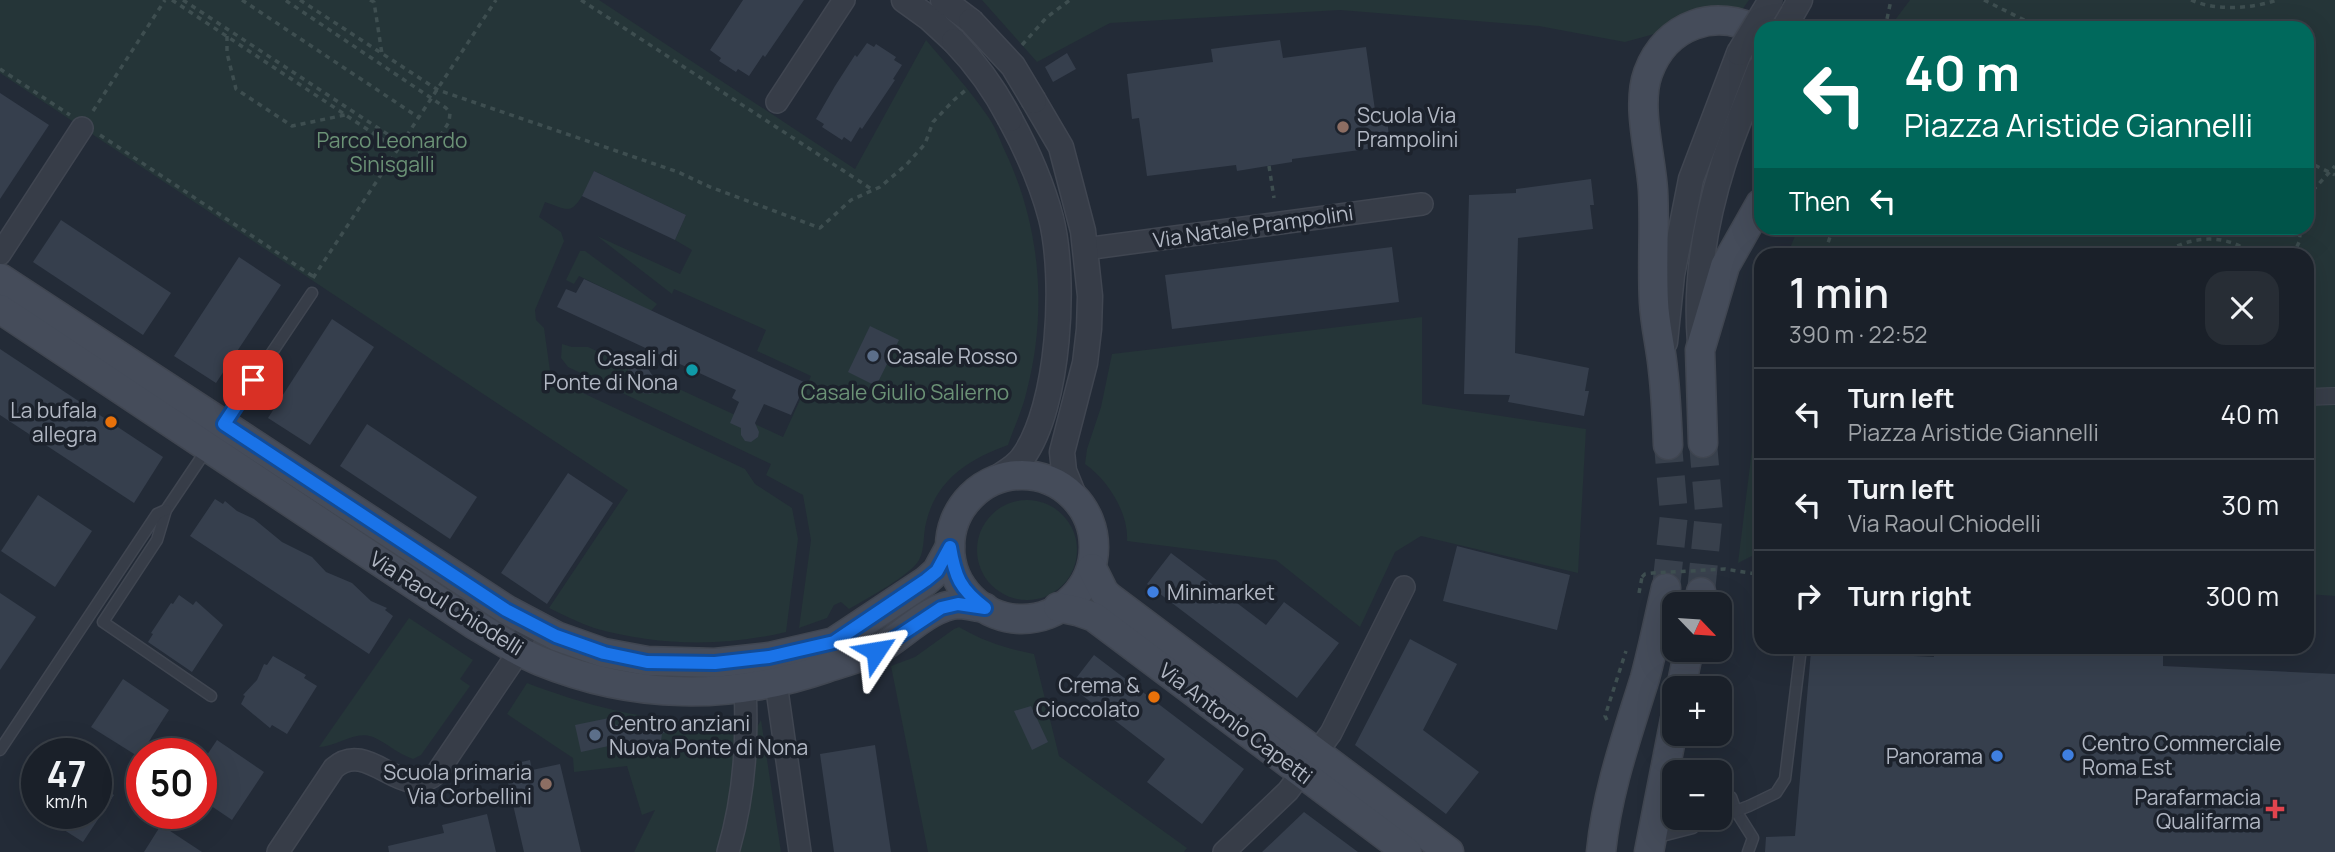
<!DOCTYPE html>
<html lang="en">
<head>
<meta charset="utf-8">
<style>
	:root { --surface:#1a2029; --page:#272d35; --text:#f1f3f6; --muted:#9fa3a8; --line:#383e46 }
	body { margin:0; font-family:Manrope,sans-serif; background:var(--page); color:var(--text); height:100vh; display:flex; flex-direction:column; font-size:26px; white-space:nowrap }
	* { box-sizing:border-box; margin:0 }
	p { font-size:23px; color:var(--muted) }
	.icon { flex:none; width:38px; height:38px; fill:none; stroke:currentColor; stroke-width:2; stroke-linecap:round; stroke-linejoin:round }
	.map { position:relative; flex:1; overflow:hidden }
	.sheet { position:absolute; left:1754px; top:248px; width:560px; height:406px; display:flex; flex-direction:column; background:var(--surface); border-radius:21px; box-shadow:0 7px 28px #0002,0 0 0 2px var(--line) }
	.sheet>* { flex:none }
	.top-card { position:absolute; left:1754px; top:21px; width:560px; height:214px; border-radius:21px; box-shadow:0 7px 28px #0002,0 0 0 2px var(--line); background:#00695c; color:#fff; overflow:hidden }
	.needle { width:46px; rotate:115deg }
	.controls { position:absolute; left:1662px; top:592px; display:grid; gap:14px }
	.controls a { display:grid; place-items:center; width:70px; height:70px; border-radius:14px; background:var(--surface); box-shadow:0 7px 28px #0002,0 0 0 2px var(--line); font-size:35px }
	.speed { position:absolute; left:21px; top:738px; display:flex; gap:14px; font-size:35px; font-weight:700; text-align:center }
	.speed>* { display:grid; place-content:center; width:91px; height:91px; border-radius:50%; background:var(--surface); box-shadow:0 7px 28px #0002,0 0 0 2px var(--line); line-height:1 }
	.speed small { font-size:18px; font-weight:400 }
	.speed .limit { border:10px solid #d22; background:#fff; color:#111 }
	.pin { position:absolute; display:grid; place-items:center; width:60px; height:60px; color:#fff; margin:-30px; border-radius:14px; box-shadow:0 4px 10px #0006 }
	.me { position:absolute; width:77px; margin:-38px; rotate:57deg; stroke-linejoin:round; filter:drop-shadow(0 0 5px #0008) }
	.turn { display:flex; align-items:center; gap:24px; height:147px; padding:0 35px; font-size:32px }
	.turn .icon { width:91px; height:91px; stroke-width:2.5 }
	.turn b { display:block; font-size:49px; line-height:60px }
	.then { display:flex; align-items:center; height:66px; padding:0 35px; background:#0003; gap:14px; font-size:26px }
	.round { display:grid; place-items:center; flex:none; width:74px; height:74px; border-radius:21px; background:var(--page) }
	.head { display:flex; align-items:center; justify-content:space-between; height:119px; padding:0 35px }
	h1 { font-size:42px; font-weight:600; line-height:52px }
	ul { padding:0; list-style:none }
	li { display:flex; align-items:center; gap:21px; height:91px; padding:0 35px; border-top:2px solid var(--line) }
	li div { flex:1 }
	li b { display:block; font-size:26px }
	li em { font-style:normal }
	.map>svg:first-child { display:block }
</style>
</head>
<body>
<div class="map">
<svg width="2335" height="852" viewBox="0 0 2335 852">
	<rect width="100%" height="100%" fill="#232b37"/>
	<!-- green -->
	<g fill="#253538">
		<path d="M 0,0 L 599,0 L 855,169 L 926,40 C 947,65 970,90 989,118 C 995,127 999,137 1003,147 C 1040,222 1048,309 1027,390 C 1023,409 1014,427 1008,445 C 969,459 936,480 926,523 C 923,534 925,549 919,560 C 911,575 866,599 849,609 L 841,602 L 834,605 L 827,618 L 799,628 L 811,540 L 803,495 L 766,475 L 771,464 L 568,367 L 561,358 L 562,344 L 572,347 L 588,347 L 783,437 L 811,376 L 757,351 L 766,330 L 674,289 L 672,294 L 597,236 L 680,274 L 692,250 L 675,240 L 686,215 L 594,171 C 590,180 579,209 568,209 C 561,209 552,204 545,202 L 539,217 L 561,232 L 564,241 L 535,310 L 536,320 L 544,328 L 551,378 L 745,469 L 755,484 L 792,508 L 798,539 L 786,632 C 723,647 657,646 594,628 C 579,623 564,615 549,608 L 628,490 L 0,73 Z"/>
		<path d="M 982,0 L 1749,0 L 1742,10 L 1625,42 L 1539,26 L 1340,10 L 1110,23 L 1037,62 Z"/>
		<path d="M 1910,0 L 2335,0 L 2335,596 L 2307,594 L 2306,256 L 1787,256 L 1798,228 L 2306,228 L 2306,28 L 1889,28 Z"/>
		<path d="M 580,251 L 585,251 L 657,304 L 651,311 L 579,276 L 574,284 L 566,280 Z"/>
		<path d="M 1422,317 L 1422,404 L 1586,429 L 1578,573 L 1421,536 L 1395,552 L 1360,627 L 1276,560 L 1127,541 C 1129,513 1107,479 1085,464 L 1087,449 L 1101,407 L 1112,354 Z"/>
		<path d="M 1760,323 L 1760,552 L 1738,563 L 1753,441 L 1755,338 Z"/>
		<circle cx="1027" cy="550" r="50"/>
		<path d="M 409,618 L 473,660 L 460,679 L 470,686 L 421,755 L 413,759 C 398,754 387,743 373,737 C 355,730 337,747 319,747 Z"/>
		<path d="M 959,627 C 985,642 1005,648 1034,654 L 1059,756 L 1187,848 L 1184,852 L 928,852 L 891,666 L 915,657 L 954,629 Z"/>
		<path d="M 527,683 C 595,709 664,726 737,720 L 734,769 L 761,720 L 781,852 L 634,852 L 655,810 L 642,815 L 627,766 L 574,772 L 573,758 L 507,714 Z"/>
	</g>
	<!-- building -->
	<g fill="#363f4d">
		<path d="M 743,0 L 804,0 L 765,57 L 763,55 L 749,76 L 738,69 L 736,72 L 719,61 L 721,58 L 710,50 Z"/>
		<path d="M 1280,40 L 1283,58 L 1366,47 L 1375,110 L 1386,109 L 1390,146 L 1292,159 L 1292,162 L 1237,171 L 1236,165 L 1147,176 L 1139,118 L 1132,119 L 1127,74 L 1213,62 L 1211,49 Z"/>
		<path d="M 867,43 L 874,47 L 876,44 L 896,57 L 894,60 L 902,65 L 893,79 L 895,80 L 862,129 L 860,127 L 851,142 L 844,137 L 842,140 L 822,127 L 824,124 L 816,119 L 835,86 L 855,55 L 857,57 Z"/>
		<path d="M 1067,53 L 1076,69 L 1053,82 L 1045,67 Z"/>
		<path d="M 0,93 L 49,125 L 0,199 Z"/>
		<path d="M 594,171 L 686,215 L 675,240 L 582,196 Z"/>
		<path d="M 1591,179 L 1594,205 L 1590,205 L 1593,229 L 1518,238 L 1516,308 L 1515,353 L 1589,368 L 1585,391 L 1589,391 L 1584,416 L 1508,402 L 1510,395 L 1464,394 L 1469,195 L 1516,193 L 1516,189 Z"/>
		<path d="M 61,220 L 171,293 L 143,335 L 33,262 Z"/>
		<path d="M 1392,247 L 1399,302 L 1172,329 L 1165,275 Z"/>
		<path d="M 239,257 L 281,285 L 216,383 L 174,356 Z"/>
		<path d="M 584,279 L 806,383 L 791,415 L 764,404 L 755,423 L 759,432 L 758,437 L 751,442 L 745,441 L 741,435 L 741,428 L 730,423 L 739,402 L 732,398 L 736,390 L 557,307 L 566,289 L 576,293 Z"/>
		<path d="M 332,319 L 374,347 L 310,445 L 268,418 Z"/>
		<path d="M 870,326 L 899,340 L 876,386 L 848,372 Z"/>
		<path d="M 0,349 L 163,457 L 134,503 L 0,415 Z"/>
		<path d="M 637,351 L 662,391 L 655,388 L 650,394 L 643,393 L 638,387 L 639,380 L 626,374 Z"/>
		<path d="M 367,424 L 477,497 L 450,539 L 340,466 Z"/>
		<path d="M 568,473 L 613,503 L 547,604 L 501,573 Z"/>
		<path d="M 38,495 L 92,531 L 55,587 L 1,551 Z"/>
		<path d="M 215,499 L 223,504 L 225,501 L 237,511 L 254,519 L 282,542 L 312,557 L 326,572 L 352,583 L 371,601 L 387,608 L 385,610 L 393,616 L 369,654 L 190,536 Z"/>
		<path d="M 1457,546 L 1570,575 L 1557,630 L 1443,601 Z"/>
		<path d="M 1171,553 L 1266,625 L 1284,602 L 1339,643 L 1297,698 L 1147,584 Z"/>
		<path d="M 0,593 L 36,617 L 0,670 Z"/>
		<path d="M 179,595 L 193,605 L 196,601 L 223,625 L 192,672 L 148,642 L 153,634 L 151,633 L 171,603 L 173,604 Z"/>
		<path d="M 1410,639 L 1457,664 L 1423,730 L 1479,772 L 1446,814 L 1355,745 Z"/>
		<path d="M 1933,648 L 2163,648 L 2163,666 L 2335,674 L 2335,852 L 1765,852 L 1766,837 L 1795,836 L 1811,651 L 1934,657 Z"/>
		<path d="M 1094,655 L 1244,769 L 1202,824 L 1147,782 L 1165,759 L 1070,686 Z"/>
		<path d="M 273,656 L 306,675 L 304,678 L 317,686 L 287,734 L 272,725 L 270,728 L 241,704 L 245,696 L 243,695 L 257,680 L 264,664 L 267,665 Z"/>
		<path d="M 123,679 L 169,710 L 139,757 L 91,727 Z"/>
		<path d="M 1031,706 L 1048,742 L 1032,750 L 1014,711 Z"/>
		<path d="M 609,718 L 611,724 L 665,732 L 662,734 L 659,754 L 626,749 L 627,742 L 581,752 L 575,725 Z"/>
		<path d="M 217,740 L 264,772 L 232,820 L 201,799 L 201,764 Z"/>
		<path d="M 875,745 L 891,852 L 834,852 L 820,754 Z"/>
		<path d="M 530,760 L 532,770 L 560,764 L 581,852 L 524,852 L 504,766 Z"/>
		<path d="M 96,783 L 114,795 L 83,842 L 39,814 L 96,814 Z"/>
		<path d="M 1304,812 L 1358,852 L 1262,852 Z"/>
		<path d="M 487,814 L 496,852 L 389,852 L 388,846 L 444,833 L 442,825 Z"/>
		<path d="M 161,825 L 202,852 L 144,852 Z"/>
	</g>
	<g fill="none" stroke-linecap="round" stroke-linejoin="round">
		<!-- secondary-tunnel -->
		<g stroke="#38404c" stroke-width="28" stroke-dasharray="28 14" stroke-linecap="butt">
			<path d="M 1666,588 L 1674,514 L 1668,445"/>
			<path d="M 1701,592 L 1709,512 L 1703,443"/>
		</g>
		<!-- service casing -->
		<g stroke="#404651" stroke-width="13">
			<g id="service">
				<path d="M 224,424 L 312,293"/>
				<path d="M 207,449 L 166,510 L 157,540 L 103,622 L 211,696"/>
				<path d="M 0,750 L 157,514 L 166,510"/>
				<path d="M 1731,797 L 1736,811 L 1753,838 L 1748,852"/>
				<path d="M 1720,817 L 1749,806 L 1776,793 L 1785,779 L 1801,648"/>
				<path d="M 1654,838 L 1693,828 L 1702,817"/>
			</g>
		</g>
		<!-- pedestrian casing -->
		<g stroke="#404651" stroke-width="18">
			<path id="pedestrian" d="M 2306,397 L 2335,396"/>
		</g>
		<!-- minor casing -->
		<g stroke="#404651" stroke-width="24">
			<g id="minor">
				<path d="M 777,102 L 844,0"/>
				<path d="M 1085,249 L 1422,204"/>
				<path d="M 0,254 L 82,128"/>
				<path d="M 776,683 L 800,852"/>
				<path d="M 278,852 L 334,768 C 369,737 402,805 437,773 L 514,659 L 530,622"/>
				<path d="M 728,852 C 744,798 748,744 745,689"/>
				<path d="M 1224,852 L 1288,791 L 1331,733 L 1404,587"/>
			</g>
		</g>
		<!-- tertiary casing -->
		<g stroke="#404651" stroke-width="27">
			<g id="tertiary">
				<path d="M 904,0 L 929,18 L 954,41"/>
				<path d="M 943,0 L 971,21"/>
				<path d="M 1784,28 L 1800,0"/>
				<path d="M 1034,101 L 1061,147 L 1083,231 L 1090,296 L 1089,329 L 1085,363 L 1062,452 L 1064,471 L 1075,498"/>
				<path d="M 1665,342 L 1672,275 L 1691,179 L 1739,53"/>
				<path d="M 1700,342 C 1695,283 1705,222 1723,165 C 1733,132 1748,100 1760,68"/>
				<path d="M 990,483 C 1000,475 1016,468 1023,457 C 1060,406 1066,277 1051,218 C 1042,184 1027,150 1010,119"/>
			</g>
		</g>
		<!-- secondary casing -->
		<g stroke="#404651" stroke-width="31">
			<g id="secondary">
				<path d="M 0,278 L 507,610 L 556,636 L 604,653 L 647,661 L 715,663 L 769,657 L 834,642 L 926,581 L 937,571 L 950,547"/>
				<path d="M 0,309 L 475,625 C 496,637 517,652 540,661 C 633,699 730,701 826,668 C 842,662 861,658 876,651 C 901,638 930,605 959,604 C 967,604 976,607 985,608"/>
				<path d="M 1703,443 L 1700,350 L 1725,266 L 1760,204"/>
				<path d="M 1668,445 C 1667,420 1666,395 1663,370 C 1661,347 1655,325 1654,302 C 1652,265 1655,227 1653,190 C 1651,156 1636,106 1648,73 C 1666,24 1716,7 1760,32"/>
				<circle cx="1022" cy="547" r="72"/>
				<path d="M 1092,568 L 1104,592 L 1109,597 L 1449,852"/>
				<path d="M 1699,604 L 1701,592"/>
				<path d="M 1058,607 L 1077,611 L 1094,617 L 1407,852"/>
				<path d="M 1681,688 L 1689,649"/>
				<path d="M 1601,852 C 1607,791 1627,736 1645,678 C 1653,648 1659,618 1666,588"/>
				<path d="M 1649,852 L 1675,719"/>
			</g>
		</g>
		<!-- path -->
		<g stroke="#3e4e50" stroke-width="3.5" stroke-dasharray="5 5" stroke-linecap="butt">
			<path d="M 172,0 L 397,149"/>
			<path d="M 183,0 L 401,143 L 421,153 L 432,149 L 449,122 L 450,113 L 446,108 L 285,0"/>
			<path d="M 242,0 L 418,117"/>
			<path d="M 300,0 L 438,90 L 678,172 L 710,187 L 820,228 L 851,200 L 880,187 L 906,165 L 925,144 L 933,122 L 954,100 L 967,89"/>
			<path d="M 370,0 L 374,2 L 382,54"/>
			<path d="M 581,0 L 873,190"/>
			<path d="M 1984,0 L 2040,28"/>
			<path d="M 2191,0 C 2216,11 2251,9 2277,0"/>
			<path d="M 1891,28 L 1887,19 L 1891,0"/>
			<path d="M 227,36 L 227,53 L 236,89 L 292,126 L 345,115"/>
			<path d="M 1022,45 L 1047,17 L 1070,0"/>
			<path d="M 0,69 L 70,115"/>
			<path d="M 93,111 L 165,0"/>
			<path d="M 100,135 L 314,277"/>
			<path d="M 2306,161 L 2335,175"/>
			<path d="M 1269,166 L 1274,198"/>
			<path d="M 2306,198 L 2335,166"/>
			<path d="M 1833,228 L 1828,243 L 1833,256"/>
			<path d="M 2160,256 C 2188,235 2228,232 2254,256"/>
			<path d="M 2293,256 L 2299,242 L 2301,228"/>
			<path d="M 313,278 L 496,0"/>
			<path d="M 1756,574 L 1760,597"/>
			<path d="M 1639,593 L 1642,577"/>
			<path d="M 1607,720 L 1605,716 L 1626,651"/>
		</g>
		<!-- service -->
		<use href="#service" stroke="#373d48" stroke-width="10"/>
		<!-- pedestrian -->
		<use href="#pedestrian" stroke="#373d48" stroke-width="16"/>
		<!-- minor -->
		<use href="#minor" stroke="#373d48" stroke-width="21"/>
		<!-- tertiary -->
		<use href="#tertiary" stroke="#373d48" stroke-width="24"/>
		<!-- secondary -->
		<use href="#secondary" stroke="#454c5a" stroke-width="28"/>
		<!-- tertiary-bridge casing -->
		<g stroke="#404651" stroke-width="27" stroke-linecap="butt">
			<g id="tertiary-bridge">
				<path d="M 971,21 L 1013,66 L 1034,101"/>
				<path d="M 954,41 C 977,65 995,90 1010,119"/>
				<path d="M 1739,53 L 1771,0"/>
			</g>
		</g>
		<!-- path-bridge -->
		<path stroke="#3e4e50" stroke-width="3.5" stroke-dasharray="5 5" stroke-linecap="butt" d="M 1642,577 L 1645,574 L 1653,573 L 1725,569 L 1756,574"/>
		<!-- tertiary-bridge -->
		<use href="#tertiary-bridge" stroke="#373d48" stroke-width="24"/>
	</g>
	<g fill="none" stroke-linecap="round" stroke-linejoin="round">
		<!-- route casing -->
		<g stroke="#114b97" stroke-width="18">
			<path id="route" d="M 253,380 L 224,424 L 506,610 L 556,636 L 604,653 L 647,662 L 715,663 L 769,657 L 834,642 L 926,580 L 937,571 L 950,547 C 955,577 960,589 985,608 L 958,604 L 941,608 L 876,651"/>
		</g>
		<!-- route -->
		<use href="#route" stroke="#1a73e8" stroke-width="12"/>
	</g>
	<!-- markers -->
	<g fill="#8d6e63" stroke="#1c222c" stroke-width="2.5">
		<circle cx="1343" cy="127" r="7"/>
		<circle cx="546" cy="784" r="7"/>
	</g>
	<g fill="#5c6f8a" stroke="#1c222c" stroke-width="2.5">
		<circle cx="873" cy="356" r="7"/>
		<circle cx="595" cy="735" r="7"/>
	</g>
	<circle fill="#0f9aa8" stroke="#1c222c" stroke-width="2.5" cx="692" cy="370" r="7"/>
	<g fill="#e8710a" stroke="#1c222c" stroke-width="2.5">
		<circle cx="111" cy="422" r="7"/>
		<circle cx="1154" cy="697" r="7"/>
	</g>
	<g fill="#3f7fe0" stroke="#1c222c" stroke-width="2.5">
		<circle cx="1153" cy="592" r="7"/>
		<circle cx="2068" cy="755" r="7"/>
		<circle cx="1997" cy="756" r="7"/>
	</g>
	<path fill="#e0444e" stroke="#1c222c" stroke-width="2.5" d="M2271.5 798.5h7v7h7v7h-7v7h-7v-7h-7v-7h7z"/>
	<g text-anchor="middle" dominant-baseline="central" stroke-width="7" stroke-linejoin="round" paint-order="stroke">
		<!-- poi labels -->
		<g font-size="21" fill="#b2b8c4" stroke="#1c222c" text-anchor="end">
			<text x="1357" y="115" text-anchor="start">Scuola Via<tspan x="1357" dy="24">Prampolini</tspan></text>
			<text x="887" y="356" text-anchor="start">Casale Rosso</text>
			<text x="678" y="358">Casali di<tspan x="678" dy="24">Ponte di Nona</tspan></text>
			<text x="97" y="410">La bufala<tspan x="97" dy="24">allegra</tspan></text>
			<text x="1167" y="592" text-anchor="start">Minimarket</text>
			<text x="1140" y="685">Crema &amp;<tspan x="1140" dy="24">Cioccolato</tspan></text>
			<text x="609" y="723" text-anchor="start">Centro anziani<tspan x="609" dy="24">Nuova Ponte di Nona</tspan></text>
			<text x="2082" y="743" text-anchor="start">Centro Commerciale<tspan x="2082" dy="24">Roma Est</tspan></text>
			<text x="1983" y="756">Panorama</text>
			<text x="532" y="772">Scuola primaria<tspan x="532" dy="24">Via Corbellini</tspan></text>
			<text x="2261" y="797">Parafarmacia<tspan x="2261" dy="24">Qualifarma</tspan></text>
		</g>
		<!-- park labels -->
		<g font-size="21" fill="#6b9276" stroke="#1c222c">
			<text x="392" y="140">Parco Leonardo<tspan x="392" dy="24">Sinisgalli</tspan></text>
			<text x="905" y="392">Casale Giulio Salierno</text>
		</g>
		<!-- street labels -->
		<g font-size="21" fill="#b2b8c4" stroke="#1c222c">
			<text transform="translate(1253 226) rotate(-8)">Via Natale Prampolini</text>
			<text transform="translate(447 603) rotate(32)">Via Raoul Chiodelli</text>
			<text transform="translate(1236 723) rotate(37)">Via Antonio Capetti</text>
		</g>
	</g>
</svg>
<div class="controls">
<a><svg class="needle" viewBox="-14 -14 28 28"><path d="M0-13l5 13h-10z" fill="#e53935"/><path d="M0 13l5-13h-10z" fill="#9fa3a8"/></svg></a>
<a>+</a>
<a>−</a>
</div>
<div class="speed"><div>47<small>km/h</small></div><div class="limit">50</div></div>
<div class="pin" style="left:253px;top:380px;background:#d93025"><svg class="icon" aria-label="arrive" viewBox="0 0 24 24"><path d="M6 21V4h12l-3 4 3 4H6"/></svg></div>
<svg class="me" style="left:876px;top:651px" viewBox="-20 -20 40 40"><path d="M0-17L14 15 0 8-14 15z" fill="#1a73e8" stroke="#fff" stroke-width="4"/></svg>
<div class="top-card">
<div class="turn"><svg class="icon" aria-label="left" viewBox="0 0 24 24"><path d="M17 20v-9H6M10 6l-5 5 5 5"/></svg><div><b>40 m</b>Piazza Aristide Giannelli</div></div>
<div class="then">Then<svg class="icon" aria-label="left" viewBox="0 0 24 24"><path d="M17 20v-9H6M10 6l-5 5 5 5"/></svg></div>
</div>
<section class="sheet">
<div class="head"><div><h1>1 min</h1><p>390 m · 22:52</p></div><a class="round"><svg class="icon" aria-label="close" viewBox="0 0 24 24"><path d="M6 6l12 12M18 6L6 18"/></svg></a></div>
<ul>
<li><svg class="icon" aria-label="left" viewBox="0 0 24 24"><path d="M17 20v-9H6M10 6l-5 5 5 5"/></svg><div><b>Turn left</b><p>Piazza Aristide Giannelli</p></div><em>40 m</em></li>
<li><svg class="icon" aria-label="left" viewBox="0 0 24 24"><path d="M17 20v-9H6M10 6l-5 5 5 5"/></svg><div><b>Turn left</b><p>Via Raoul Chiodelli</p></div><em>30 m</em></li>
<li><svg class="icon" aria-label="right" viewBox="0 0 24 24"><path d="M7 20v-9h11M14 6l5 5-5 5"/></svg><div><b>Turn right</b></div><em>300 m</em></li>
</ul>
</section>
</div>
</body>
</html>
